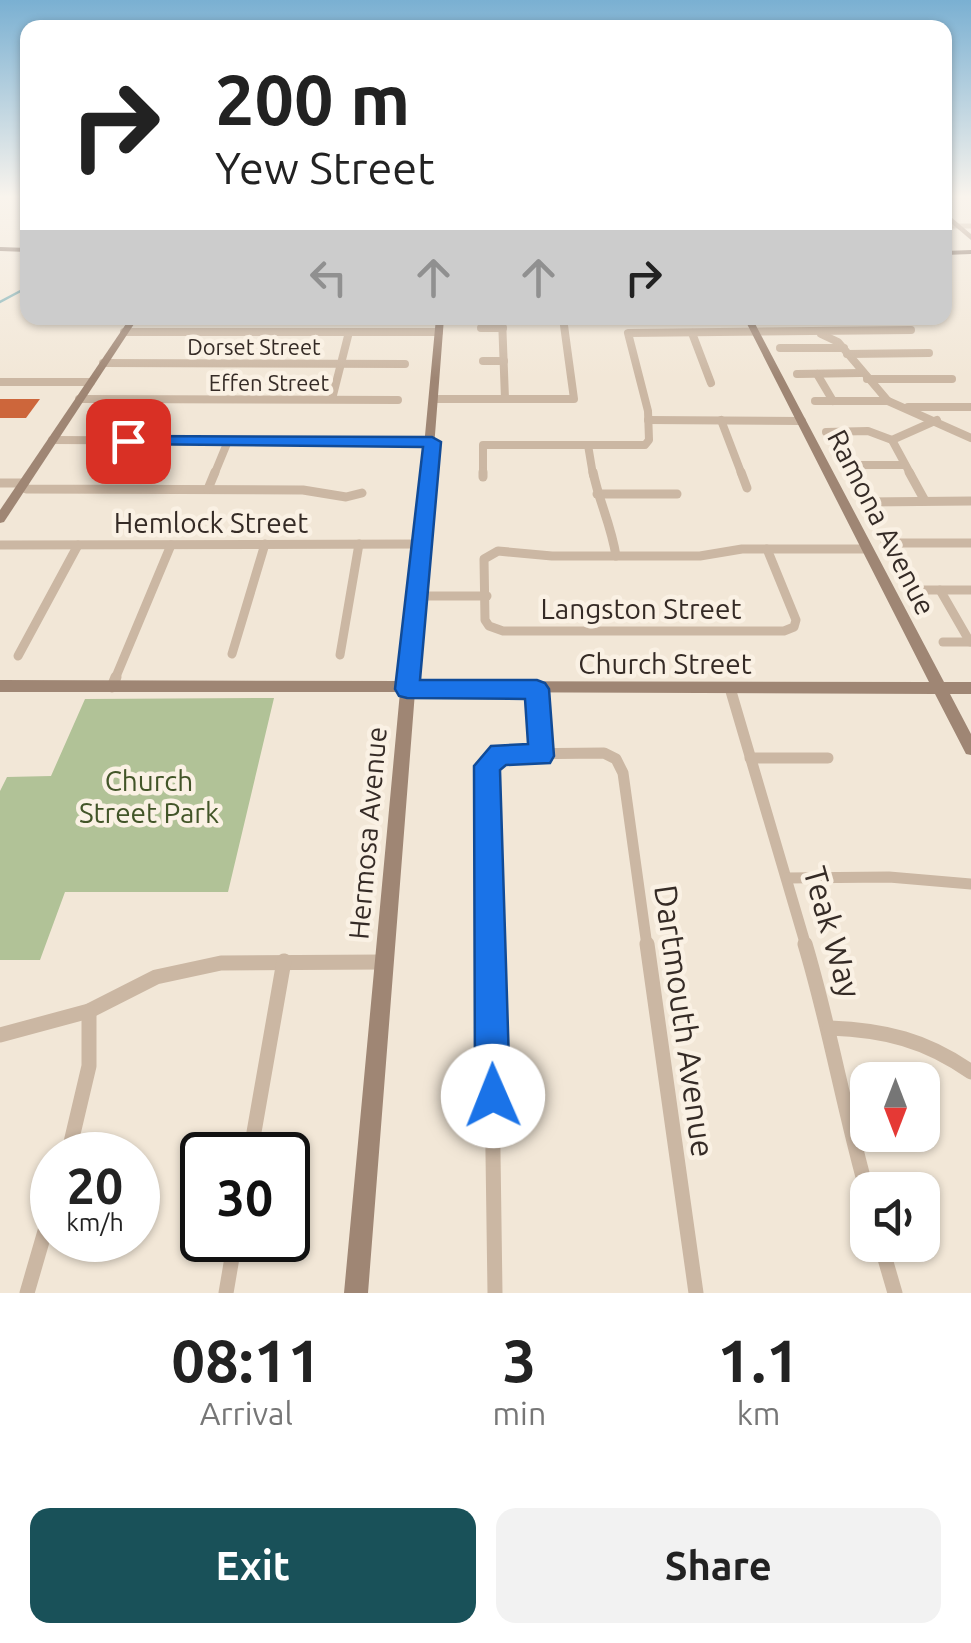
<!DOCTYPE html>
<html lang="en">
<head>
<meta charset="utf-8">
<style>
	:root { --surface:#fff; --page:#f2f2f2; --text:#222; --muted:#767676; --accent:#195159 }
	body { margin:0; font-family:Ubuntu,sans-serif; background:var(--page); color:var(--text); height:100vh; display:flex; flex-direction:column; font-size:38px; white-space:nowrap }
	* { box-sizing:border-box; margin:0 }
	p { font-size:32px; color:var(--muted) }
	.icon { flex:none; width:55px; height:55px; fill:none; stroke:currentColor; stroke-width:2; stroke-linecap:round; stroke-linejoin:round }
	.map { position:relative; height:1293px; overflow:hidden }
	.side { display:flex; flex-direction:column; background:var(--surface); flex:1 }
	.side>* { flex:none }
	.hud { position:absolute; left:20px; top:20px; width:932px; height:305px; border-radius:20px; box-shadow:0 2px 8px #0004; background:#fff; color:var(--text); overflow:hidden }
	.needle { width:65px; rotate:180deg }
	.controls { position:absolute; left:850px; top:1062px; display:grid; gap:20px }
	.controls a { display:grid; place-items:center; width:90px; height:90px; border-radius:20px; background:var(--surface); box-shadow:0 2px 8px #0004; font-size:50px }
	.speed { position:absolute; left:30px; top:1132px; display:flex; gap:20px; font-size:50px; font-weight:700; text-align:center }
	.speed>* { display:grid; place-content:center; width:130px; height:130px; border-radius:50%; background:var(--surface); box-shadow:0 2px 8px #0004; line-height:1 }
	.speed small { font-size:25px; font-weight:400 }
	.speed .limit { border:5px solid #111; border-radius:15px; background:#fff; color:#111 }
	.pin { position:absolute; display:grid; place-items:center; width:85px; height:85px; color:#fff; margin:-42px; border-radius:20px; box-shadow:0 5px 15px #0006 }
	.me { position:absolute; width:110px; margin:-55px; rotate:359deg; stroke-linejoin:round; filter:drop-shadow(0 0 8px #0008) }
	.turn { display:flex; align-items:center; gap:35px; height:210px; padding:0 30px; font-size:45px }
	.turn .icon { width:130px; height:130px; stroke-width:2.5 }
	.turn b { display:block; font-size:70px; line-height:85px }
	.lanes { display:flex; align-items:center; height:95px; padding:0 30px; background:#0003; justify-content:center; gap:50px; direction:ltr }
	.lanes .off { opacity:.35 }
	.eta { display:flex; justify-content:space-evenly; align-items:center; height:170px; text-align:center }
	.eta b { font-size:60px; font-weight:700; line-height:70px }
	.button { display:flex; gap:20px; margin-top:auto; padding:20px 30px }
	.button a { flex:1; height:115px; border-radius:20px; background:var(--accent); color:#fff; font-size:40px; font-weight:700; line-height:115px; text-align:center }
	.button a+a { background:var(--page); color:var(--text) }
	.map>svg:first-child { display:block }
</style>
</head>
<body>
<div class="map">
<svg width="971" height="1293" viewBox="0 0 971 1293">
	<rect width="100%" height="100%" fill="#f2e7d7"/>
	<!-- green -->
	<path fill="#b1c297" d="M 274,698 L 228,892 L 65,892 L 40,960 L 0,960 L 0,791 L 7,777 L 51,776 L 85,699 Z"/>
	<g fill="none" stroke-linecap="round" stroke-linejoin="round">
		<!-- stream -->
		<path stroke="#75abb1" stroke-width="2.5" d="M 0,302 L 28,287"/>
	</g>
	<!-- building -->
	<path fill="#cd663b" d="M 0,399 L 40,399 L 26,418 L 0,418 Z"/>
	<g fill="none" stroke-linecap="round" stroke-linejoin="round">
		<!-- street-far4 -->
		<path stroke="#cbb7a3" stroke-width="5" d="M 945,226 L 971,226"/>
		<!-- street-far3 -->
		<g stroke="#cbb7a3" stroke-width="8">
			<path d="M 502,318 L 505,399"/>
			<path d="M 481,328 L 503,328"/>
			<path d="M 124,332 L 439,332"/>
			<path d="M 692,333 L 711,383"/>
			<path d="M 821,334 L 838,342 L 888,401 L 971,438"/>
			<path d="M 780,348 L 844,348"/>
			<path d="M 847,354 L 929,353"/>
			<path d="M 483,361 L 504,361"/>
			<path d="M 103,363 L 405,364"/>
			<path d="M 797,374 L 861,373"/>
			<path d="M 817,374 L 833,401"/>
			<path d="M 867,379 L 952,379"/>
			<path d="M 0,382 L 91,382"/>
			<path d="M 79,399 L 398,400"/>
			<path d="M 332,399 L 349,332"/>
			<path d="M 433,399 L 574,399 L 563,318"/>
			<path d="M 815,401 L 888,401"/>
			<path d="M 908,407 L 971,407"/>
			<path d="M 648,420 L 802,421"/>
			<path d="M 721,420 L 742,475"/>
			<path d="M 826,432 L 868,431 L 892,440"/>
			<path d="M 52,440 L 432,442"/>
			<path d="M 588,445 L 593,475"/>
			<path d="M 846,465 L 904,465"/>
			<path d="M 214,475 L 228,441"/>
			<path d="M 483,475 L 483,445 L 645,445 L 649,440 L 648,411 L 628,333 L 911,330"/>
			<path d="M 911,475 L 892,440 L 937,420"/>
		</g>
		<!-- street-far2 -->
		<g stroke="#cbb7a3" stroke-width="9">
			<path d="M 483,472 L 483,477"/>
			<path d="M 593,472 C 599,502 611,524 616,556"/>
			<path d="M 741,472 L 747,488"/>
			<path d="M 909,472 L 925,501"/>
			<path d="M 0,483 L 23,483 L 26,489 L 303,490 L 346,497 L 362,493"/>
			<path d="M 208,489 L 215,472"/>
			<path d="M 597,494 L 677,494"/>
			<path d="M 867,502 L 971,501"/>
			<path d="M 885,543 L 971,543"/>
			<path d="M 0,545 L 422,544"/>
			<path d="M 742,549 L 767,549 L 796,620 L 794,627 L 784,631 L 503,631 L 489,626 L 485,620 L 484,559 L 498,551 L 552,556 L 700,556 Z"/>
			<path d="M 767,549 L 868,549"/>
			<path d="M 922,590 L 971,590"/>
			<path d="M 940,590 L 970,642"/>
			<path d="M 415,596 L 487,596"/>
			<path d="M 943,642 L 971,642"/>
			<path d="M 232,654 L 265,544"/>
			<path d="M 340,655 L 359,544"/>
			<path d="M 18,656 L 78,545"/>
			<path d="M 115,679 L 171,545"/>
		</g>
		<!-- street-far1 -->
		<g stroke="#cbb7a3" stroke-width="11">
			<path d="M 112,687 L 116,677"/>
			<path d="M 730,688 L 806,946"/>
			<path d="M 537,689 L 541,756"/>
			<path d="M 750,758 L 828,758"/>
			<path d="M 787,878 L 889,877 L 971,884"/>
			<path d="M 490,946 L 487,766 L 501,754 L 604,753 L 616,759 L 623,773 L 647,946"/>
		</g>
		<!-- street -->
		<g stroke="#cbb7a3" stroke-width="15">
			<path d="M 490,944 L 495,1293"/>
			<path d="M 647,944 L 696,1293"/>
			<path d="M 805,944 C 830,1027 844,1111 868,1195"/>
			<path d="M 830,1028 C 884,1030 926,1040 971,1072"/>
			<path d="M 0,1035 L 89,1011 L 156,977 L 221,963 L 383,962"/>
			<path d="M 68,1155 L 89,1066 L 89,1011"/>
			<path d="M 250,1155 L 284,961"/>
			<path d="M 881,1245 L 895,1293"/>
			<path d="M 27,1293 L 52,1207"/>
			<path d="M 226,1293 L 235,1240"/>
		</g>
		<!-- secondary -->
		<g fill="#9f8674" fill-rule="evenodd">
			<path d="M 945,212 L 971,234 L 971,240 L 945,218 Z"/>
			<path d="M 130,318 L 138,318 L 4,522 L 0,523 L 0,510 Z"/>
			<path d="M 436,318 L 444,318 L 416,681 L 929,682 L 744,318 L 752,318 L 944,682 L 971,682 L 971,694 L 950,694 L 971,734 L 971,755 L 966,754 L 935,694 L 415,692 L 368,1293 L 344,1293 L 400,692 L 0,692 L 0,680 L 402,681 Z"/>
		</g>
		<!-- primary -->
		<g fill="#796355" fill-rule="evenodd">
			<path d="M 0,247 L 28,248 L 28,252 L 0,251 Z"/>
			<path d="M 971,250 L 971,254 L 945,255 L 945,251 Z"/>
		</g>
	</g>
	<!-- sky -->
	<linearGradient id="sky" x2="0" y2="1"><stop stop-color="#7ab0d2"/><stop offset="0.52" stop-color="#f9f4ed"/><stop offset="1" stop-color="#f9f4ed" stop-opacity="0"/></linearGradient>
	<rect width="971" height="378" fill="url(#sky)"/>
	<!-- route -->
	<path fill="#1a73e8" stroke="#114b97" stroke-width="2.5" d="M 128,436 L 432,437 L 441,442 L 420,680 L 537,680 L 545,683 L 549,689 L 554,756 L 550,763 L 506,765 L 500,770 L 510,1096 L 505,1109 L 493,1114 L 480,1109 L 475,1096 L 474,766 L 491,746 L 528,744 L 525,699 L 407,698 L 399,696 L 395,689 L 423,447 L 122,444 L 122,437 Z"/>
	<g text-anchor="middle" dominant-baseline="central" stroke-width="9" stroke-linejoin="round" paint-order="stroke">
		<!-- far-street labels -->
		<g font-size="22" fill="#352b26" stroke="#faf1e4">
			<text x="254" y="346">Dorset Street</text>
			<text x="269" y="382">Effen Street</text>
		</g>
		<!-- street labels -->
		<g font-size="28" fill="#352b26" stroke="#faf1e4">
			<text x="211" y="522">Hemlock Street</text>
			<text transform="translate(882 522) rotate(63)">Ramona Avenue</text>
			<text x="641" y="608">Langston Street</text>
			<text x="665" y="663">Church Street</text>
			<text transform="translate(367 833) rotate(-85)">Hermosa Avenue</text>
		</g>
		<!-- park labels -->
		<g font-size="28" fill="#425528" stroke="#faf1e4">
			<text x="149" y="780">Church<tspan x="149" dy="32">Street Park</tspan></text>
		</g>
		<!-- near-street labels -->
		<g font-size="32" fill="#352b26" stroke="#faf1e4">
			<text transform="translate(833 932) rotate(74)">Teak Way</text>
			<text transform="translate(685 1021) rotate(82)">Dartmouth Avenue</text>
		</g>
	</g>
</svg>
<div class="controls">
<a><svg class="needle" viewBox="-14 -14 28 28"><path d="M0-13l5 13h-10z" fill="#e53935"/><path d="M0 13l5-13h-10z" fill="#767676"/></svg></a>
<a><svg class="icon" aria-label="sound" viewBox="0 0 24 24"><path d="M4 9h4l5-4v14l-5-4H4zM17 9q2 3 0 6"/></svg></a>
</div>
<div class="speed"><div>20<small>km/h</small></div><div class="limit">30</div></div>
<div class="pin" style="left:128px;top:441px;background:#d93025"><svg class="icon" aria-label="arrive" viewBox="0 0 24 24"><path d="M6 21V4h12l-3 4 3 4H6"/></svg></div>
<svg class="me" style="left:493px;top:1096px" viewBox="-20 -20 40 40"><circle r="19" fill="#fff"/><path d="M0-13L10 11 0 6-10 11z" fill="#1a73e8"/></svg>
<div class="hud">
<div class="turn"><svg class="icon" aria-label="right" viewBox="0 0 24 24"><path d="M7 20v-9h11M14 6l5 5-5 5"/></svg><div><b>200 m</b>Yew Street</div></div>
<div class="lanes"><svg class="icon off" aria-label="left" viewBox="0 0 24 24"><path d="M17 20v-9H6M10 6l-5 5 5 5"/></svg><svg class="icon off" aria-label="ahead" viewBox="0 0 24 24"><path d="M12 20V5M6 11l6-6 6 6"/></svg><svg class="icon off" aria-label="ahead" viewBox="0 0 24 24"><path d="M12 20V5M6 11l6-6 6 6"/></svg><svg class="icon" aria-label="right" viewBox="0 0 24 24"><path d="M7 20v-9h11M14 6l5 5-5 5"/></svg></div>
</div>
</div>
<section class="side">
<div class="eta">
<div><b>08:11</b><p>Arrival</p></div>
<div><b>3</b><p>min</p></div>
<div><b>1.1</b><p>km</p></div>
</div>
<div class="button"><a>Exit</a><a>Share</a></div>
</section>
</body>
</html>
